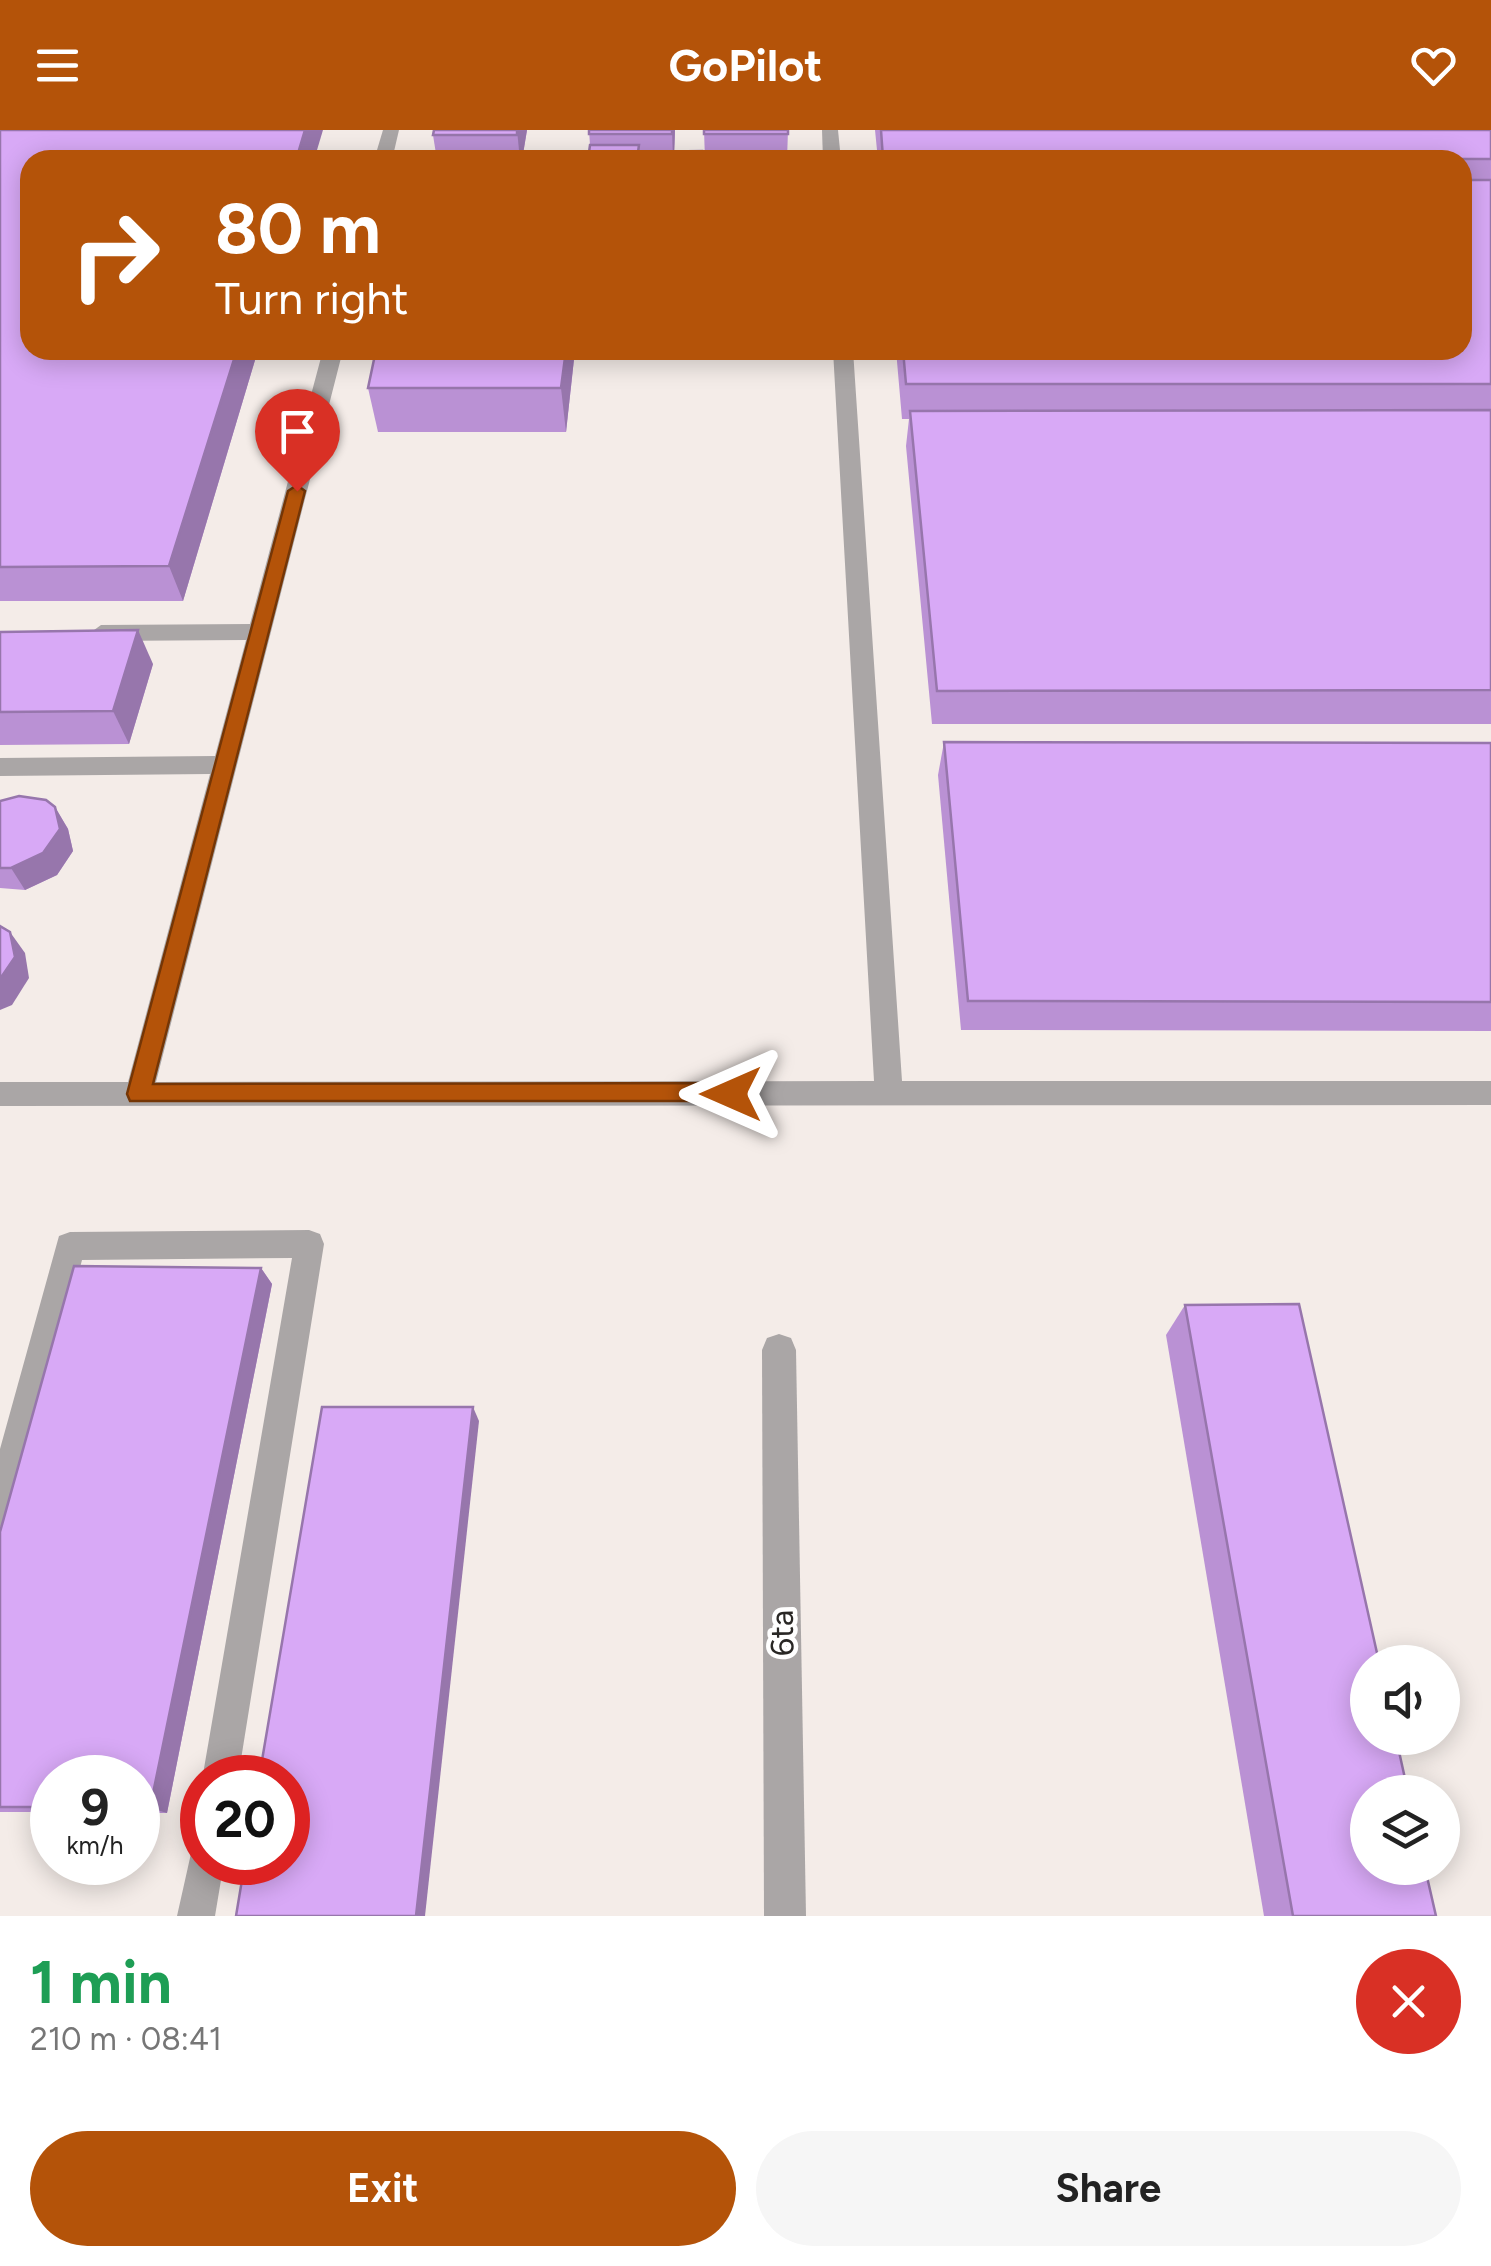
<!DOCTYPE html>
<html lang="en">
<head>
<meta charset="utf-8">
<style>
	:root { --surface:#fff; --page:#f6f6f6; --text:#222; --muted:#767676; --accent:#b45309 }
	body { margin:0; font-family:Figtree,sans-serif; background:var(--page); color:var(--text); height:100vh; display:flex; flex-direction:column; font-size:38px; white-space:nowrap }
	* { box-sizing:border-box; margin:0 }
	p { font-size:32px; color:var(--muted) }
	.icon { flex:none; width:55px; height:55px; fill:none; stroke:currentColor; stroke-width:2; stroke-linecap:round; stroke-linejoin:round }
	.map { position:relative; height:1786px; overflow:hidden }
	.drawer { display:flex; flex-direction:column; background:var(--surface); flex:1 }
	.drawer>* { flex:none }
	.guide { position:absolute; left:20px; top:20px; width:1452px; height:210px; border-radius:30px; box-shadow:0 5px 25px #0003; background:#b45309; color:#fff; overflow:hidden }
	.tools { position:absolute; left:1350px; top:1515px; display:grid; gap:20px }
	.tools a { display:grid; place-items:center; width:110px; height:110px; border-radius:50%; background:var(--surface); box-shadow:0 5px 25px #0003; font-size:50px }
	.speed { position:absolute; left:30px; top:1625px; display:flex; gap:20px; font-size:50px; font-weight:700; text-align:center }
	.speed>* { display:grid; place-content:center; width:130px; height:130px; border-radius:50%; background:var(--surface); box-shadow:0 5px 25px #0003; line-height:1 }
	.speed small { font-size:25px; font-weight:400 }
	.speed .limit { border:15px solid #d22; background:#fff; color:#111 }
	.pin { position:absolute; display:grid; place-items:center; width:85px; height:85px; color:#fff; margin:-102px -42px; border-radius:50% 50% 50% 0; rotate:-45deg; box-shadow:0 0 10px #0007 }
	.pin .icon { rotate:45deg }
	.me { position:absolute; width:110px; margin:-55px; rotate:270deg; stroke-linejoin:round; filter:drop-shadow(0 0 8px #0008) }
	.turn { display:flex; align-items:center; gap:35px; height:210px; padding:0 30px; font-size:45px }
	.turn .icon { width:130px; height:130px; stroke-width:2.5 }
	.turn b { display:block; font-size:70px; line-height:85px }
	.round { display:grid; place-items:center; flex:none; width:105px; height:105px; border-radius:52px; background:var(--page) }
	.overview { display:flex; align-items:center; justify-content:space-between; height:170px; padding:0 30px }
	h1 { font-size:60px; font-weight:700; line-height:75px; color:#1e9e55 }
	.button { display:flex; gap:20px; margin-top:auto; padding:20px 30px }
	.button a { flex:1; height:115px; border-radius:60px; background:var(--accent); color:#fff; font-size:40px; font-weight:700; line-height:115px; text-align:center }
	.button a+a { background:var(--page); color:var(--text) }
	header { display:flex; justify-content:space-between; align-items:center; height:130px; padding:0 30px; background:var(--accent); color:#fff; font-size:45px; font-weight:700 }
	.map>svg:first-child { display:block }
</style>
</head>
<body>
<header><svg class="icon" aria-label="menu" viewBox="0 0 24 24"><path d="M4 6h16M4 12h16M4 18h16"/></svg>GoPilot<svg class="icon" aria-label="heart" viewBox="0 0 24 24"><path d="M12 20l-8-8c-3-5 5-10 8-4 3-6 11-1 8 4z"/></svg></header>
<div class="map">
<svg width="1491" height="1786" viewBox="0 0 1491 1786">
	<rect width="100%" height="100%" fill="#f4ece8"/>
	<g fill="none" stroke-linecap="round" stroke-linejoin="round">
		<!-- lane -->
		<g fill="#aaa6a6" fill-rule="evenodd">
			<path d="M 383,0 L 399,0 L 392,30 L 374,30 Z"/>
			<path d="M 822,0 L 838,0 L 841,30 L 823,30 Z"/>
			<path d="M 323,220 L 343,220 L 156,952 L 874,951 L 833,220 L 853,220 L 902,951 L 1491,951 L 1491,975 L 0,976 L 0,952 L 128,952 L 210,644 L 0,646 L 0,628 L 215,626 L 246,510 L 101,511 L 90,503 L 101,495 L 250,494 Z"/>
			<path d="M 309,1100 L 320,1104 L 324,1114 L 238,1648 L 202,1650 L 292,1128 L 82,1130 L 17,1380 L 12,1392 L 0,1397 L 0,1319 L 59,1106 L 70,1102 Z"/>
			<path d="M 202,1714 L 202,1732 L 224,1732 L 215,1786 L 177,1786 L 192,1719 Z"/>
		</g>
		<!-- street -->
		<path fill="#aaa6a6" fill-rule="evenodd" d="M 779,1204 L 791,1208 L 796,1220 L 806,1786 L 764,1786 L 762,1220 L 767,1208 Z"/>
	</g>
	<!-- wall -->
	<g fill="#ba91d4">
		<path d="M 0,0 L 258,220 L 183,471 L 0,471 Z"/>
		<path d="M 434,0 L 527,0 L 522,30 L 437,30 L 433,5 Z"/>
		<path d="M 589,0 L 675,0 L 674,22 L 702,30 L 590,15 Z"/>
		<path d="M 704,0 L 788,0 L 787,30 L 705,30 Z"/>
		<path d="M 875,0 L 1491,0 L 1491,594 L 932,594 L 906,316 L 909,289 L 902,289 L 896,220 L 1462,220 L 1462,30 L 878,30 Z"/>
		<path d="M 575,220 L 566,302 L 378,302 L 368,258 Z"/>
		<path d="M 0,502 L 153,534 L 129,614 L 0,615 Z"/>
		<path d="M 944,612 L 1491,613 L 1491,901 L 961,900 L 938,645 Z"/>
		<path d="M 0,671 L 55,677 L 68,699 L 73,721 L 57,745 L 25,760 L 0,758 Z"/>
		<path d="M 261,1138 L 272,1154 L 167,1683 L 138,1683 L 138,1648 L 52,1648 L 52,1682 L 0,1682 L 0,1402 Z"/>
		<path d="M 1185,1175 L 1436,1786 L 1264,1786 L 1166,1205 Z"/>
	</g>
	<!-- shaded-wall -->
	<g fill="#9776ac">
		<path d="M 305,0 L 323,0 L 314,30 L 296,30 Z"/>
		<path d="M 517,0 L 527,0 L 522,30 L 520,30 Z"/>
		<path d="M 672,0 L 675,0 L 674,30 L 673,30 Z"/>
		<path d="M 237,220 L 258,220 L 183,471 L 169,436 Z"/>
		<path d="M 566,220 L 575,220 L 566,302 L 561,258 Z"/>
		<path d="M 138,500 L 153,534 L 129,614 L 113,581 Z"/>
		<path d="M 55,677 L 68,699 L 73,721 L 57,745 L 25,760 L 11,738 Z"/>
		<path d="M 10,802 L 25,823 L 29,848 L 12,875 L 0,880 L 0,849 Z"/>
		<path d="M 261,1138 L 272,1154 L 167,1683 L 150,1678 Z"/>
		<path d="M 473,1277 L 479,1291 L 425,1786 L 416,1786 Z"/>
	</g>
	<!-- building -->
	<g fill="#d8a9f6" stroke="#9776ac" stroke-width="2.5">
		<path d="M 0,0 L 305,0 L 296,30 L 30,30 L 30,220 L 237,220 L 169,436 L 0,437 Z"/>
		<path d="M 434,0 L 517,0 L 517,5 L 433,5 Z"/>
		<rect x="589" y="0" width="83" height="4"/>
		<rect x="704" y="0" width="84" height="4"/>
		<path d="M 881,0 L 1491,0 L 1491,29 L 883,28 Z"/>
		<path d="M 590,15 L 639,15 L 638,22 L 702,21 L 702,30 L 588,30 Z"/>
		<path d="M 1462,50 L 1491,50 L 1491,254 L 906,254 L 903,220 L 1462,220 Z"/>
		<path d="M 376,220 L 566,220 L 561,258 L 368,258 Z"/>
		<path d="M 1491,280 L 1491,560 L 937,561 L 910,281 Z"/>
		<path d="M 138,500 L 113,581 L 0,582 L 0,502 Z"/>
		<path d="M 944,612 L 1491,613 L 1491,872 L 968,871 Z"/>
		<path d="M 19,666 L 46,670 L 55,677 L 60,699 L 43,723 L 11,738 L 0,738 L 0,671 Z"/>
		<path d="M 0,796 L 10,802 L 15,827 L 0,849 Z"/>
		<path d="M 74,1136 L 261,1138 L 150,1678 L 138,1678 L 138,1648 L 52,1648 L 52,1677 L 0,1677 L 0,1402 Z"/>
		<path d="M 1299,1174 L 1379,1532 L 1368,1532 L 1368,1608 L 1396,1608 L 1408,1662 L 1368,1662 L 1368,1738 L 1425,1738 L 1436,1786 L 1293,1786 L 1185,1175 Z"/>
		<path d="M 322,1277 L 473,1277 L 416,1786 L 236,1786 L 245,1732 L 288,1732 L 288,1648 L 259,1648 Z"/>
	</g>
	<!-- route -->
	<path fill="#b45309" stroke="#753606" stroke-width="2.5" d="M 297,355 L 305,361 L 153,954 L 731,953 L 739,956 L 743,964 L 739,971 L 130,971 L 127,964 L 288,361 Z"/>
	<g text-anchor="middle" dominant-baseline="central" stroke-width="9" stroke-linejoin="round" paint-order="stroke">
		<!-- near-street labels -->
		<g font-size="32" fill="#292725" stroke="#fff">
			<text transform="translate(782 1503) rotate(-91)">6ta</text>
		</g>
	</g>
</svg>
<div class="tools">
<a><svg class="icon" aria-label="sound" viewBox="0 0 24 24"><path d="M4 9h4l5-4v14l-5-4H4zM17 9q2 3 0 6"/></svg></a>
<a><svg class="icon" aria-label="layers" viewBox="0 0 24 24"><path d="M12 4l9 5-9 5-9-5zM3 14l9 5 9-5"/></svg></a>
</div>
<div class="speed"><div>9<small>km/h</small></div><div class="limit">20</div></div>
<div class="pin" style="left:297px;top:361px;background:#d93025"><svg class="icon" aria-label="arrive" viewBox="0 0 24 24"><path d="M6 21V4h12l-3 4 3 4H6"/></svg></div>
<svg class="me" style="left:731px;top:964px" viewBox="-20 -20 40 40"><path d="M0-17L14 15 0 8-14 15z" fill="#b45309" stroke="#fff" stroke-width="4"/></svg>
<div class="guide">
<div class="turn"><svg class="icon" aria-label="right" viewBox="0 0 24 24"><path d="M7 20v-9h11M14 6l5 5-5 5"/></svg><div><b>80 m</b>Turn right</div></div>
</div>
</div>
<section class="drawer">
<div class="overview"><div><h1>1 min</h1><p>210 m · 08:41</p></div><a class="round" style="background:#d93025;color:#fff"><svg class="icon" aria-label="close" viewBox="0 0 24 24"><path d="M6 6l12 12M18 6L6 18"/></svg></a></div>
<div class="button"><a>Exit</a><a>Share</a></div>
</section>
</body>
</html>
